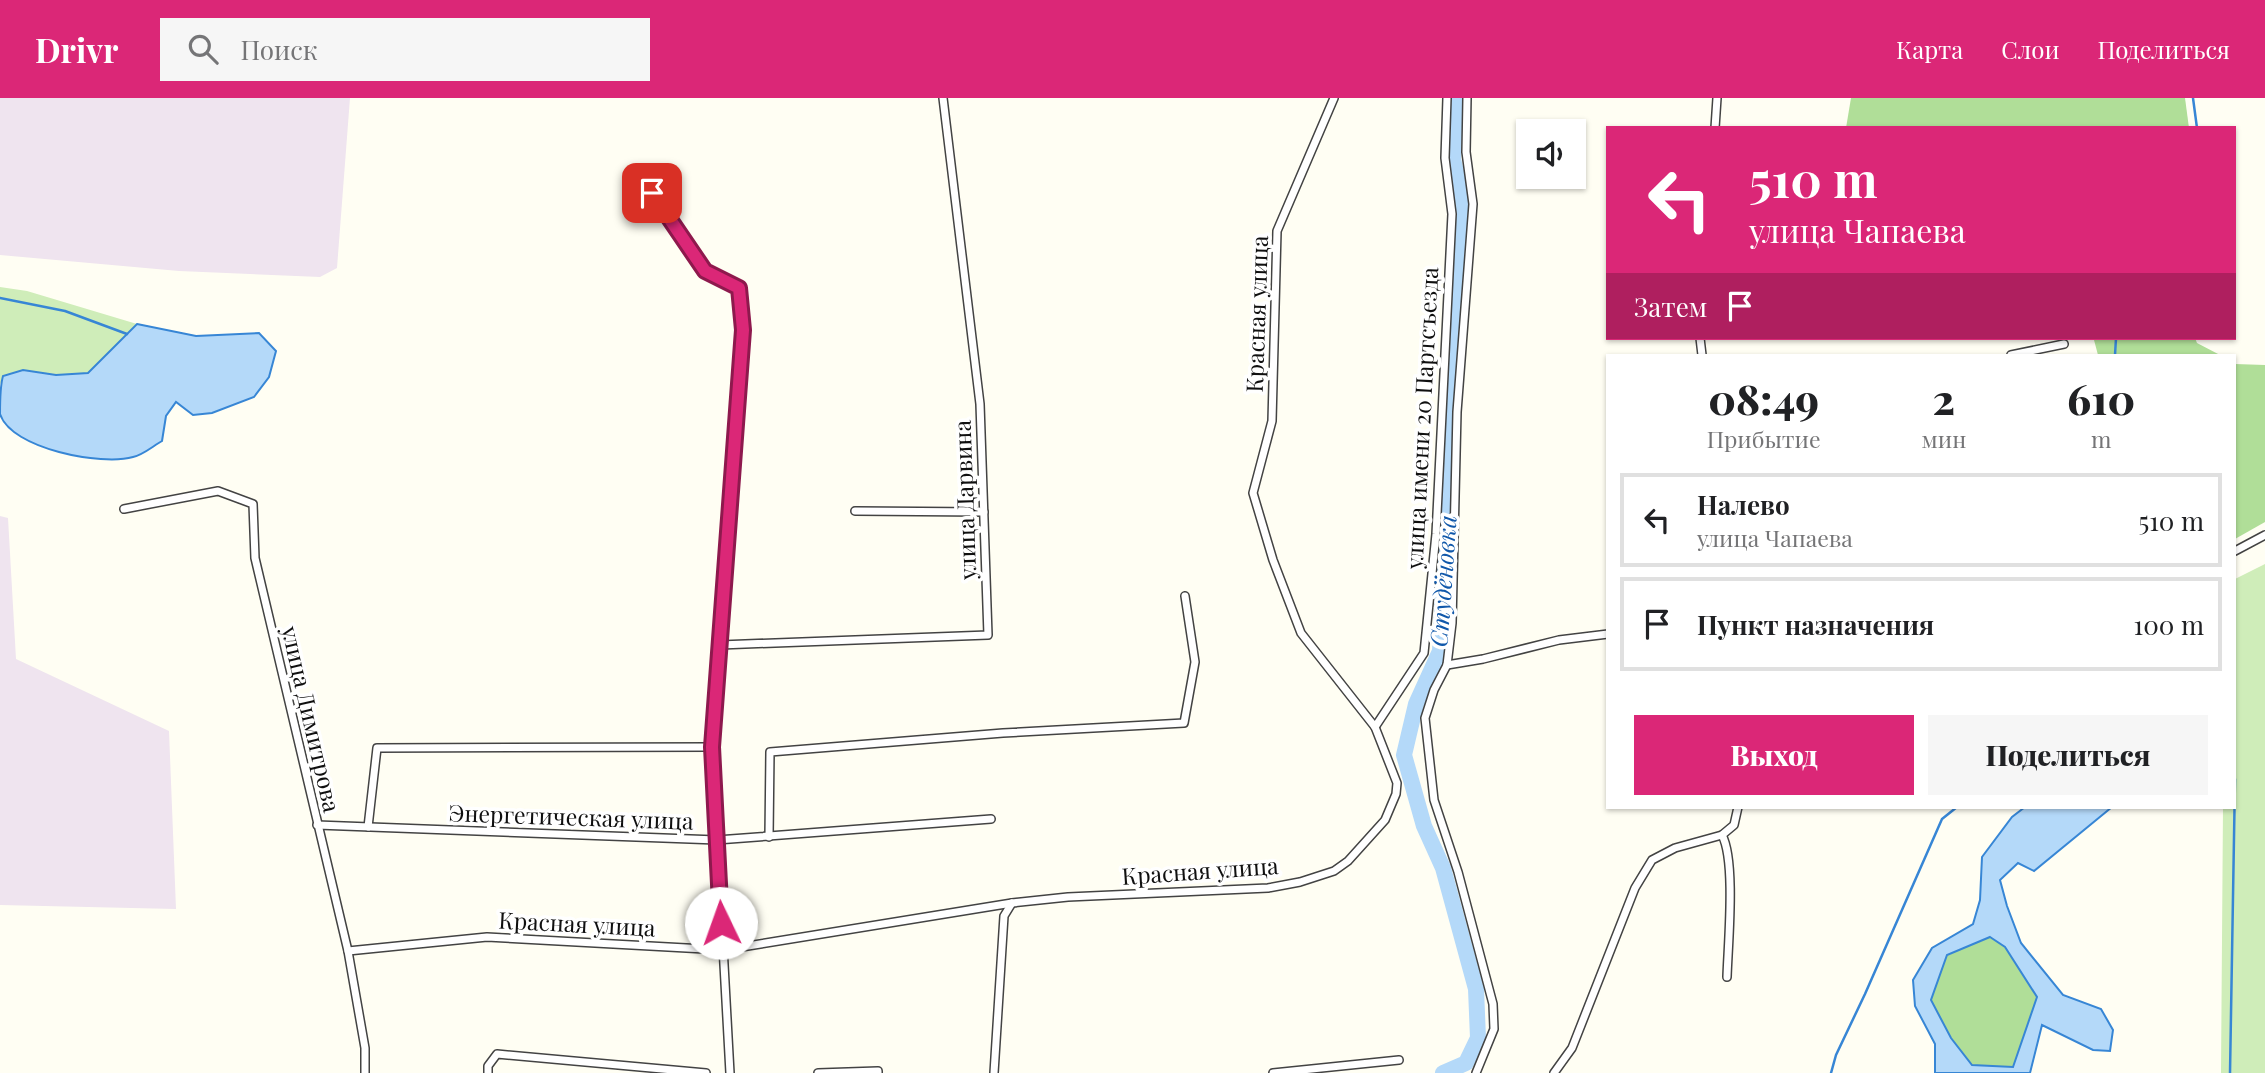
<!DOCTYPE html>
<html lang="ru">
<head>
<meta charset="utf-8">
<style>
	:root { --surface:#fff; --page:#f6f6f6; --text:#202124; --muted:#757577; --line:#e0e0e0; --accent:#db2777 }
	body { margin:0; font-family:"Playfair Display",serif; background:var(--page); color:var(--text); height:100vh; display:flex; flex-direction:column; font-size:26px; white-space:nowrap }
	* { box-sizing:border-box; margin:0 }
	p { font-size:23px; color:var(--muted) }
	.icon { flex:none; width:38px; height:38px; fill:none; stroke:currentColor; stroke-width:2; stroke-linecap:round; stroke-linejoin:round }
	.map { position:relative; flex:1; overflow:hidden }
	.side { position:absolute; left:1606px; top:256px; width:630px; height:455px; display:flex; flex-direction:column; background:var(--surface); border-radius:0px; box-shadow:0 2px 5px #0004 }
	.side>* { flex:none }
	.top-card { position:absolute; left:1606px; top:28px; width:630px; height:214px; border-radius:0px; box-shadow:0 2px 5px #0004; background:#db2777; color:#fff; overflow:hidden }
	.controls { position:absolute; left:1516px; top:21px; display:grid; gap:14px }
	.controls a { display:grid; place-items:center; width:70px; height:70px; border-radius:0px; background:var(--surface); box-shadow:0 2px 5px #0004; font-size:35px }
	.pin { position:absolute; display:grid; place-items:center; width:60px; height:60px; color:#fff; margin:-30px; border-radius:14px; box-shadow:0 4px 10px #0006 }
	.me { position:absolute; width:77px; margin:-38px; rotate:357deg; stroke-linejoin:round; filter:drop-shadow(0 0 5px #0008) }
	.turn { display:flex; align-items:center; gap:24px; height:147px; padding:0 28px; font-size:32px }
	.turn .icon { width:91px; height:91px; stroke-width:2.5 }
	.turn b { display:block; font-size:49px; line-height:60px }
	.then { display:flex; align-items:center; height:66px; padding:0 28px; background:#0003; gap:14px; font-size:26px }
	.eta { display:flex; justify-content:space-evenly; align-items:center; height:119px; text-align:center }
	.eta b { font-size:42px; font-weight:800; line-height:49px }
	.action { display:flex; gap:14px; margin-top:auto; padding:14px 28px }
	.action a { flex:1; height:80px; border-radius:0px; background:var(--accent); color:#fff; font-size:28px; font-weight:800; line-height:80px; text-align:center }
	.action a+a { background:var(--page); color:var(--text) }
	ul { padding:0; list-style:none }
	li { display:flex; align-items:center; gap:21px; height:94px; margin:0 14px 10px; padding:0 14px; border:4px solid var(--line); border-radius:0px }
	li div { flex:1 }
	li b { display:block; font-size:26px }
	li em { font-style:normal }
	header { display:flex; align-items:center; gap:42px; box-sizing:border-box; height:98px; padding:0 35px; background:var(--accent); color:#fff }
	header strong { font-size:33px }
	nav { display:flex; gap:38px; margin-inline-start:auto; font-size:24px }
	.search { width:490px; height:63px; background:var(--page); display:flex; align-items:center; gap:18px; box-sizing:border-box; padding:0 24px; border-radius:0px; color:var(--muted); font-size:26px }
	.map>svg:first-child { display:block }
</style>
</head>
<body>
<header>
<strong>Drivr</strong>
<div class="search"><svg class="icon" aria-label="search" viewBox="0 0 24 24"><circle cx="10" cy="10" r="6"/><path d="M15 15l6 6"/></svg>Поиск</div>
<nav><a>Карта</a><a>Слои</a><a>Поделиться</a></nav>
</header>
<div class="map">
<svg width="2265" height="975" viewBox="0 0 2265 975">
	<rect width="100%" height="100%" fill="#fffef3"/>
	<!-- industrial -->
	<g fill="#efe4ef">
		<path d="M 0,0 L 350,0 L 337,170 L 320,179 L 179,173 L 0,157 Z"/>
		<path d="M 0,418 L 8,420 L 16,561 L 169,633 L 176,811 L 0,807 Z"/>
	</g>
	<!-- green -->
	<g fill="#cfedb9">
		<path d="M 0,189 L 27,193 L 137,226 L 88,275 L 56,277 L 23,272 L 3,278 L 0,287 Z"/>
		<path d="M 2265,466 L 2265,975 L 2221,975 L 2223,709 L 2235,709 L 2235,481 Z"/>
	</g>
	<!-- forest -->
	<g fill="#b0de98">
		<path d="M 1851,0 L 2185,0 L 2189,30 L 1846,30 Z"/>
		<path d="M 2096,240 L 2195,240 L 2197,245 L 2220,257 L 2098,257 L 2094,242 Z"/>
		<path d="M 2235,266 L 2265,267 L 2265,424 L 2235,441 Z"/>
		<path d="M 1990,839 L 2005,848 L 2037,899 L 2013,969 L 1972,968 L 1951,940 L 1931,902 L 1947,857 Z"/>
	</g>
	<!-- water -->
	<g fill="#b4d9f9" stroke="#3786d5" stroke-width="2" fill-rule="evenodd">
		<path d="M 137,226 L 196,238 L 259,235 L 276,253 L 269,279 L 254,299 L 212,315 L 193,317 L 176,304 L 166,318 L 162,343 C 153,348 143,357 133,359 C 102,368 11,351 0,316 C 0,305 0,288 3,278 L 23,272 L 56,277 L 88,275 Z"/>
		<path d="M 2025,709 L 2112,709 L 2034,773 L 2018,765 L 2000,782 L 2007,808 L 2021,845 L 2063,897 L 2101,911 L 2113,932 L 2110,953 L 2093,952 L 2042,927 L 2030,975 L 1935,975 L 1935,946 L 1915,908 L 1913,882 L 1932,850 L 1973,826 L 1980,802 L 1982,759 L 2012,719 ZM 1990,839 L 2005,849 L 2037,899 L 2013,969 L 1972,967 L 1951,940 L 1931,902 L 1947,857 Z"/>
	</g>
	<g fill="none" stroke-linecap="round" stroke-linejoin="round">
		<!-- stream -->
		<g stroke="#3786d5" stroke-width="2.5">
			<path d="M 2193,0 L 2197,30"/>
			<path d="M 0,200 L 65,213 L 127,236"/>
			<path d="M 2115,257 L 2116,240"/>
			<path d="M 1831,975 L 1836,957 L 1865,896 L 1942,721 L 1957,709"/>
			<path d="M 2230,975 L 2235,681"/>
		</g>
		<!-- river -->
		<path stroke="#b4d9f9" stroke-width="16" d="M 1443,975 L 1466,965 L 1478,940 L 1476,891 L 1443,770 L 1424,728 L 1404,657 L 1416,606 L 1440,553 L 1463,104 L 1453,61 L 1456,0"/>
		<!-- street casing -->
		<g stroke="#434343" stroke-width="10">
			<g id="street">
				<path d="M 1467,0 L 1466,54 L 1473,106 L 1457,314 L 1452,525 L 1447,567 L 1434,592 L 1425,620 L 1434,702 L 1458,774 L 1493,906 L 1494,931 L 1476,975"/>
				<path d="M 1715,30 L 1717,0"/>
				<path d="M 639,76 L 705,173 L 739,190 L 743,232 L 712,649 L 730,975"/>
				<path d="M 1700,240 L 1702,257"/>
				<path d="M 2011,257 L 2064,246"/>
				<path d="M 124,411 L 218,393 L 253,406 L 255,460 L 348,853 L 365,950 L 365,975"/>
				<path d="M 855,413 L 984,414"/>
				<path d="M 2235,453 L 2265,437"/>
				<path d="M 720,547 L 988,537 L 980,306 L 943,0"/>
				<path d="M 1447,567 L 1483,561 L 1559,542 L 1608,536"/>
				<path d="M 1375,629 L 1424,555 L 1436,436 L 1452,116 L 1445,60 L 1447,0"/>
				<path d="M 317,727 L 717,742 L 991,721"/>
				<path d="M 368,729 L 377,650 L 712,649"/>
				<path d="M 1722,737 C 1736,763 1728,846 1727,879"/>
				<path d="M 769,739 L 770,654 L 1003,635 L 1184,625 L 1195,564 L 1185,498"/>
				<path d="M 348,853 L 487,839 L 723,852 L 1012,805 L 1068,799 L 1268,790 L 1300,784 L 1334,773 L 1348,763 L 1385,722 L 1396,696 L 1397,685 L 1375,629 L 1301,535 L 1273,462 L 1253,395 L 1272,323 L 1277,133 L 1334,0"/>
				<path d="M 488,975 L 488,968 L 497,956 L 706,975"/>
				<path d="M 818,975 L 878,973 L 878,975"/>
				<path d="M 994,975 L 1004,818 L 1012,805"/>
				<path d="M 1273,975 L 1399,962"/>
				<path d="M 1554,975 L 1572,950 L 1635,790 L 1652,762 L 1675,750 L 1722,737 L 1734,727 L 1738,709"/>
			</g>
		</g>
		<!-- street -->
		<use href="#street" stroke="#fff" stroke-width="7"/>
	</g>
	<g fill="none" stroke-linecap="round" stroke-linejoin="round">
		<!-- route casing -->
		<g stroke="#8e194d" stroke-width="18">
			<path id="route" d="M 652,95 L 705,173 L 739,190 L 743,232 L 712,649 L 721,825"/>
		</g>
		<!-- route -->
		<use href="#route" stroke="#db2777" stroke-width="12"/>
	</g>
	<g text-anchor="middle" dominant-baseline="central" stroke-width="7" stroke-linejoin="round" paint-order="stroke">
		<!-- street labels -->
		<g font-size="23" fill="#101010" stroke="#fff">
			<text transform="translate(1256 216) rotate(-88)">Красная улица</text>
			<text transform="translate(1421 320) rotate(-87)">улица имени 20 Партсъезда</text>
			<text transform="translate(964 402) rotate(-92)">улица Дарвина</text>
			<text transform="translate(312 621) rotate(77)">улица Димитрова</text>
			<text transform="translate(571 718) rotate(2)">Энергетическая улица</text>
			<text transform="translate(1200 772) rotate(-4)">Красная улица</text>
			<text transform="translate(577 825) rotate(3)">Красная улица</text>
		</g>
		<!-- water labels -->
		<g font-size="24" font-style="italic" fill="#1158aa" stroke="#fff">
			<text transform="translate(1442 483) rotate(-86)">Студёновка</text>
		</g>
	</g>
</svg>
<div class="controls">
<a><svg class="icon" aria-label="sound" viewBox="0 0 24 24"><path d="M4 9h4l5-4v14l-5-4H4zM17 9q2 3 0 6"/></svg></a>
</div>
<div class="pin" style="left:652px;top:95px;background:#d93025"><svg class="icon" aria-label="arrive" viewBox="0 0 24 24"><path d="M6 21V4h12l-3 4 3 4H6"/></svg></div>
<svg class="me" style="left:721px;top:825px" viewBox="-20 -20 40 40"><circle r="19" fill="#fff"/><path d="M0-13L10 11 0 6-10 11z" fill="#db2777"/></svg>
<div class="top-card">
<div class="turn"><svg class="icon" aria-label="left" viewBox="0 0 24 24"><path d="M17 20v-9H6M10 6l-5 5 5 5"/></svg><div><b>510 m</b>улица Чапаева</div></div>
<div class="then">Затем<svg class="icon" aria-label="arrive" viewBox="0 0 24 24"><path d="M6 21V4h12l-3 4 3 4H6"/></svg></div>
</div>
<section class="side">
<div class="eta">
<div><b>08:49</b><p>Прибытие</p></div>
<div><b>2</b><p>мин</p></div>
<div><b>610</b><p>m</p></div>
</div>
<ul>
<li><svg class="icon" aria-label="left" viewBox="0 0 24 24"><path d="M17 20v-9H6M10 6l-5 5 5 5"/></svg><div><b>Налево</b><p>улица Чапаева</p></div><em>510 m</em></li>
<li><svg class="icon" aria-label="arrive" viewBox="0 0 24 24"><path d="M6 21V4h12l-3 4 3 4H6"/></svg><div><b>Пункт назначения</b></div><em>100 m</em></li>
</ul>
<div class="action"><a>Выход</a><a>Поделиться</a></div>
</section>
</div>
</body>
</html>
